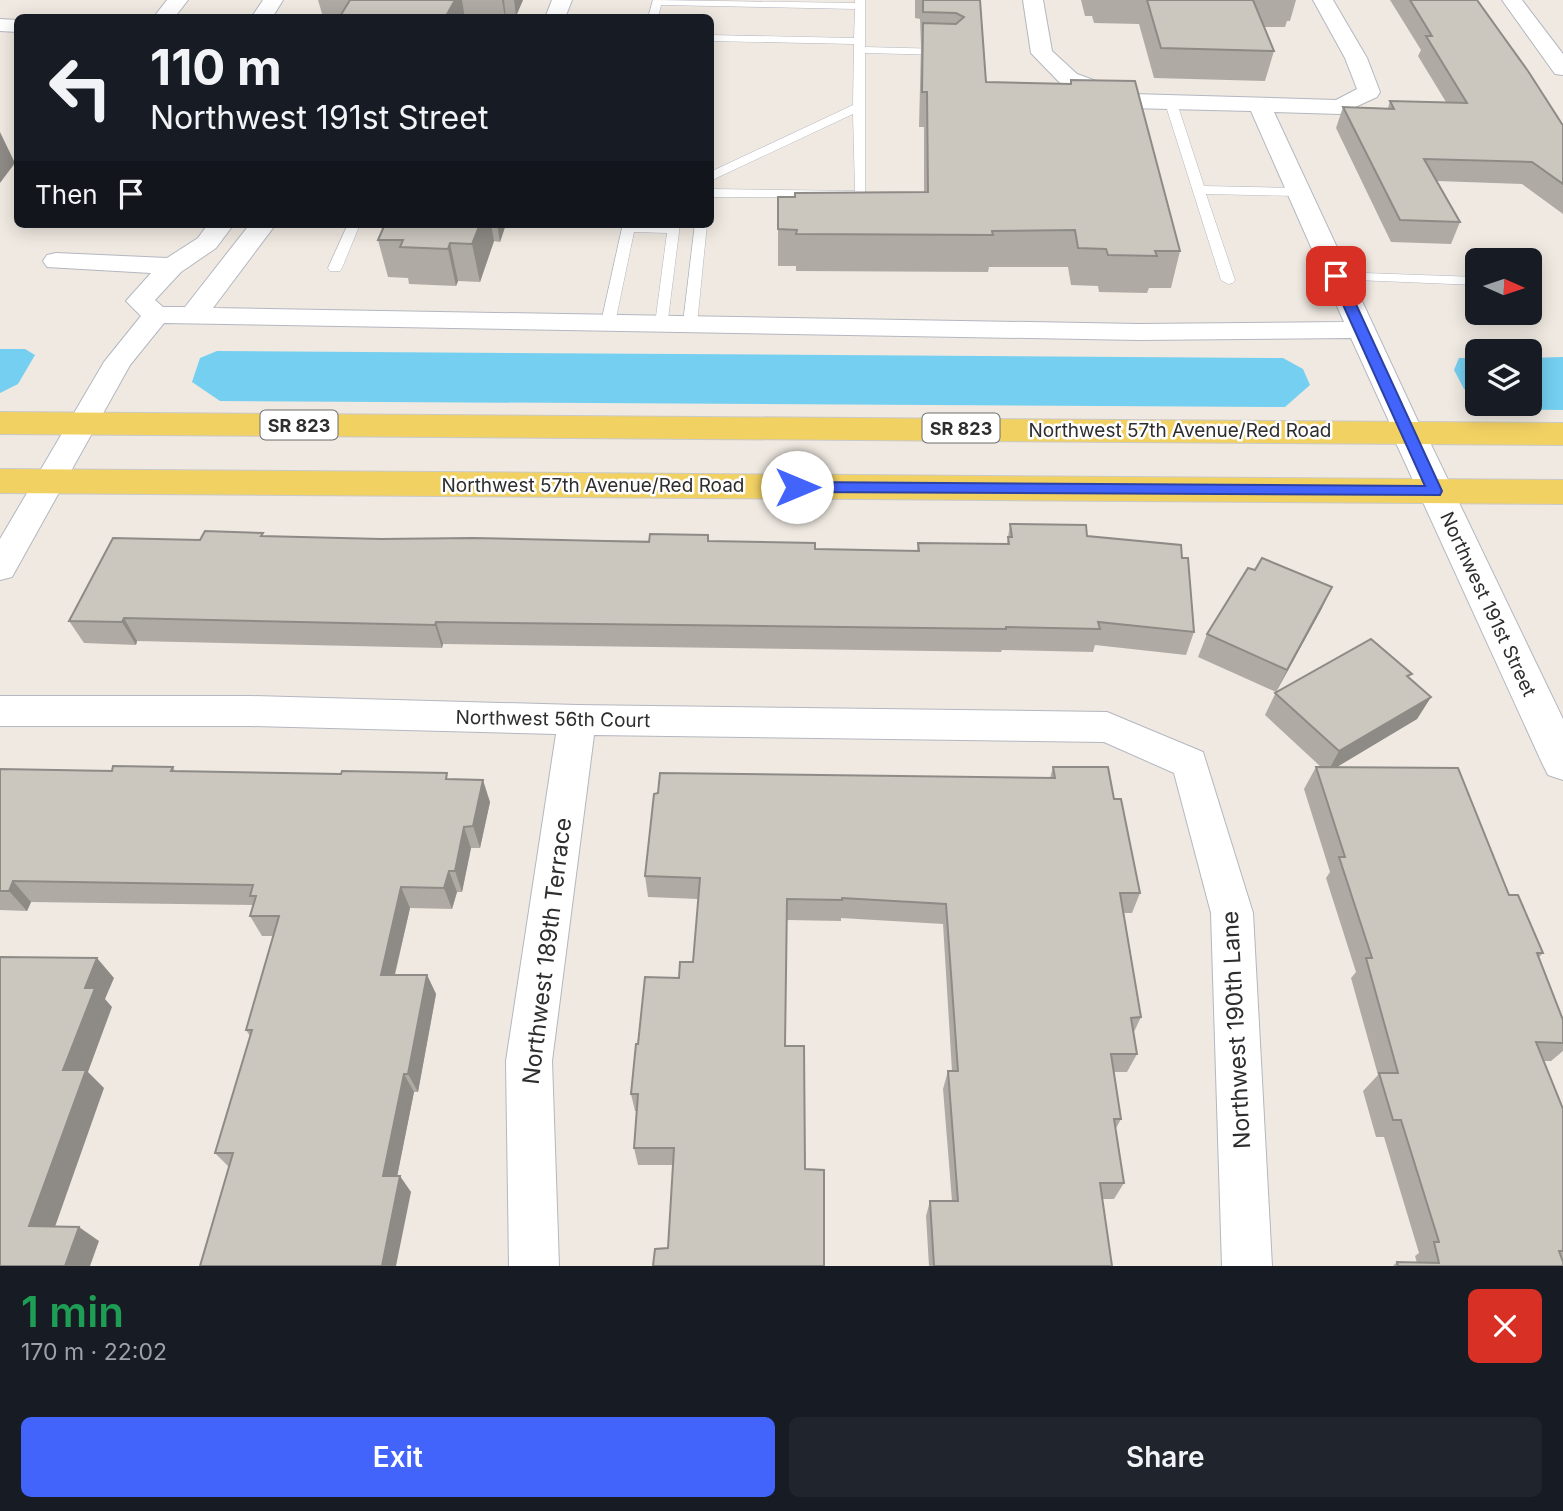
<!DOCTYPE html>
<html lang="en">
<head>
<meta charset="utf-8">
<style>
	:root { --surface:#171b24; --page:#20242c; --text:#f1f3f6; --muted:#9ea1a6; --accent:#4264fb }
	body { margin:0; font-family:Inter,sans-serif; background:var(--page); color:var(--text); height:100vh; display:flex; flex-direction:column; font-size:26px; white-space:nowrap }
	* { box-sizing:border-box; margin:0 }
	p { font-size:23px; color:var(--muted) }
	.icon { flex:none; width:38px; height:38px; fill:none; stroke:currentColor; stroke-width:2; stroke-linecap:round; stroke-linejoin:round }
	.map { position:relative; height:1266px; overflow:hidden }
	.panel { display:flex; flex-direction:column; background:var(--surface); flex:1 }
	.panel>* { flex:none }
	.hud { position:absolute; left:14px; top:14px; width:700px; height:214px; border-radius:10px; box-shadow:0 4px 18px #0003; background:#171b24; color:var(--text); overflow:hidden }
	.needle { width:46px; rotate:93deg }
	.tools { position:absolute; left:1465px; top:248px; display:grid; gap:14px }
	.tools a { display:grid; place-items:center; width:77px; height:77px; border-radius:10px; background:var(--surface); box-shadow:0 4px 18px #0003; font-size:35px }
	.pin { position:absolute; display:grid; place-items:center; width:60px; height:60px; color:#fff; margin:-30px; border-radius:14px; box-shadow:0 4px 10px #0006 }
	.me { position:absolute; width:77px; margin:-38px; rotate:90deg; stroke-linejoin:round; filter:drop-shadow(0 0 5px #0008) }
	.turn { display:flex; align-items:center; gap:24px; height:147px; padding:0 21px; font-size:32px }
	.turn .icon { width:91px; height:91px; stroke-width:2.5 }
	.turn b { display:block; font-size:49px; line-height:60px }
	.then { display:flex; align-items:center; height:66px; padding:0 21px; background:#0003; gap:14px; font-size:26px }
	.round { display:grid; place-items:center; flex:none; width:74px; height:74px; border-radius:10px; background:var(--page) }
	.overview { display:flex; align-items:center; justify-content:space-between; height:119px; padding:0 21px }
	h1 { font-size:42px; font-weight:600; line-height:52px; color:#1e9e55 }
	.action { display:flex; gap:14px; margin-top:auto; padding:14px 21px }
	.action a { flex:1; height:80px; border-radius:10px; background:var(--accent); color:#fff; font-size:28px; font-weight:600; line-height:80px; text-align:center }
	.action a+a { background:var(--page); color:var(--text) }
	.map>svg:first-child { display:block }
</style>
</head>
<body>
<div class="map">
<svg width="1563" height="1266" viewBox="0 0 1563 1266">
	<rect width="100%" height="100%" fill="#efe9e1"/>
	<!-- water -->
	<g fill="#75cff0">
		<path d="M 0,349 L 25,349 L 35,355 L 18,384 L 0,393 Z"/>
		<path d="M 217,351 L 1283,358 L 1303,369 L 1310,385 L 1285,407 L 220,401 L 192,382 L 200,358 Z"/>
		<path d="M 1563,357 L 1563,410 L 1495,409 L 1487,404 L 1530,404 L 1530,358 Z"/>
		<path d="M 1459,358 L 1477,358 L 1477,398 L 1464,389 L 1454,370 Z"/>
	</g>
	<g fill="none" stroke-linecap="round" stroke-linejoin="round">
		<!-- service casing -->
		<g stroke="#b4b7c1" stroke-width="1">
			<g id="service">
				<path d="M 653,0 L 855,3 L 855,0 L 865,0 L 865,47 L 944,49 L 949,52 L 944,55 L 865,53 L 865,198 L 710,197 L 710,189 L 855,191 L 853,114 L 710,181 L 710,172 L 853,105 L 854,44 L 710,41 L 710,35 L 854,38 L 855,9 L 661,5 L 658,18 L 648,18 Z"/>
				<path d="M 1171,100 L 1177,103 L 1204,186 L 1299,188 L 1305,192 L 1299,196 L 1206,194 L 1235,280 L 1233,283 L 1228,284 L 1221,280 L 1165,103 Z"/>
				<path d="M 348,224 L 360,224 L 342,268 L 340,271 L 330,271 L 328,268 Z"/>
				<path d="M 623,224 L 680,224 L 667,327 L 657,327 L 655,324 L 667,233 L 634,232 L 615,323 L 608,327 L 601,323 Z"/>
				<path d="M 695,224 L 707,224 L 697,324 L 690,328 L 683,324 Z"/>
				<path d="M 1336,272 L 1477,277 L 1477,285 L 1331,279 L 1329,276 Z"/>
			</g>
		</g>
		<!-- minor casing -->
		<g stroke="#b4b7c1" stroke-width="2">
			<g id="minor">
				<path d="M 167,0 L 188,0 L 174,18 L 153,18 Z"/>
				<path d="M 263,0 L 283,0 L 272,18 L 251,18 Z"/>
				<path d="M 552,0 L 572,0 L 565,18 L 545,18 Z"/>
				<path d="M 1023,0 L 1043,0 L 1052,51 L 1077,74 L 1132,94 L 1336,100 L 1357,89 L 1345,58 L 1313,0 L 1333,0 L 1367,58 L 1380,92 L 1377,97 L 1340,114 L 1274,112 L 1423,432 L 1419,439 L 1408,442 L 1397,439 L 1351,338 L 1139,340 L 164,323 L 130,365 L 12,577 L 0,580 L 0,539 L 104,362 L 141,316 L 126,301 L 151,273 L 47,267 L 43,261 L 47,255 L 56,253 L 167,258 L 198,238 L 208,224 L 234,224 L 216,248 L 181,272 L 155,300 L 163,307 L 185,307 L 250,224 L 276,224 L 213,308 L 1139,324 L 1344,322 L 1251,111 L 1129,108 L 1061,84 L 1031,53 Z"/>
				<path d="M 1502,0 L 1522,0 L 1563,54 L 1563,75 L 1555,74 Z"/>
				<path d="M 0,19 L 18,20 L 18,32 L 0,31 Z"/>
				<path d="M 0,696 L 250,696 L 577,705 L 1107,712 L 1203,752 L 1253,913 L 1272,1266 L 1222,1266 L 1211,913 L 1174,773 L 1104,742 L 594,735 L 552,1061 L 559,1266 L 509,1266 L 506,1061 L 556,734 L 250,726 L 0,726 Z"/>
			</g>
		</g>
		<!-- tertiary casing -->
		<g stroke="#b4b7c1" stroke-width="2">
			<path id="tertiary" d="M 1408,421 L 1420,424 L 1425,432 L 1563,719 L 1563,780 L 1548,775 L 1542,763 L 1391,432 L 1396,424 Z"/>
		</g>
		<!-- primary casing -->
		<g stroke="#c9c9c9" stroke-width="2">
			<g id="primary">
				<path d="M 0,412 L 1563,423 L 1563,445 L 0,434 Z"/>
				<path d="M 0,469 L 1563,480 L 1563,504 L 0,493 Z"/>
			</g>
		</g>
		<!-- service -->
		<use href="#service" fill="#fff" fill-rule="evenodd"/>
		<!-- minor -->
		<use href="#minor" fill="#fff" fill-rule="evenodd"/>
		<!-- tertiary -->
		<use href="#tertiary" fill="#fff" fill-rule="evenodd"/>
		<!-- primary -->
		<use href="#primary" fill="#f2d163" fill-rule="evenodd"/>
	</g>
	<!-- wall -->
	<g fill="#afaba4">
		<path d="M 318,0 L 523,0 L 516,16 L 507,16 L 506,18 L 323,17 Z"/>
		<path d="M 915,0 L 980,0 L 986,82 L 1070,84 L 1071,80 L 1180,251 L 1171,288 L 1149,288 L 1147,293 L 1099,292 L 1098,286 L 1071,285 L 1068,267 L 989,267 L 988,272 L 796,271 L 796,266 L 778,266 L 778,197 L 924,192 L 924,127 L 919,127 L 921,46 L 920,19 L 915,18 Z"/>
		<path d="M 1081,0 L 1296,0 L 1290,21 L 1287,21 L 1285,27 L 1264,27 L 1274,51 L 1265,81 L 1154,78 L 1139,24 L 1094,23 L 1092,16 L 1085,16 Z"/>
		<path d="M 1390,0 L 1477,0 L 1562,124 L 1563,124 L 1563,214 L 1522,184 L 1437,181 L 1460,222 L 1451,244 L 1391,242 L 1336,128 L 1343,107 L 1388,108 L 1390,101 L 1446,102 L 1418,56 L 1421,50 Z"/>
		<path d="M 137,224 L 196,224 L 195,225 Z"/>
		<path d="M 385,224 L 506,224 L 500,242 L 494,241 L 480,282 L 458,281 L 456,286 L 409,284 L 408,278 L 388,277 L 378,240 Z"/>
		<path d="M 1010,524 L 1087,536 L 1182,558 L 1194,632 L 1186,655 L 1095,645 L 1093,652 L 1002,650 L 1001,652 L 443,644 L 442,648 L 137,641 L 136,645 L 84,643 L 69,621 L 200,540 L 264,536 L 381,539 L 709,541 L 815,549 L 917,551 L 918,543 L 1007,544 Z"/>
		<path d="M 1255,570 L 1332,587 L 1321,610 L 1276,692 L 1409,678 L 1431,697 L 1417,719 L 1336,767 L 1509,895 L 1543,953 L 1538,958 L 1563,1043 L 1563,1051 L 1551,1061 L 1544,1061 L 1563,1109 L 1563,1266 L 1393,1266 L 1397,1262 L 1417,1263 L 1415,1256 L 1419,1253 L 1384,1137 L 1376,1137 L 1363,1091 L 1378,1075 L 1351,978 L 1356,972 L 1326,878 L 1330,872 L 1304,789 L 1316,767 L 1321,767 L 1265,715 L 1276,692 L 1198,657 L 1207,634 Z"/>
		<path d="M 173,767 L 175,771 L 450,780 L 490,802 L 480,848 L 471,848 L 462,892 L 457,892 L 452,909 L 410,908 L 395,975 L 427,975 L 436,994 L 418,1092 L 414,1092 L 397,1176 L 411,1192 L 229,1167 L 215,1153 L 250,1036 L 246,1030 L 273,936 L 262,936 L 250,916 L 253,905 L 31,902 L 27,911 L 0,910 L 0,769 L 112,771 Z"/>
		<path d="M 1053,767 L 1114,799 L 1140,893 L 1132,913 L 1124,913 L 1141,1017 L 1133,1034 L 1137,1054 L 1127,1072 L 1114,1072 L 1121,1119 L 1115,1130 L 1124,1183 L 1114,1199 L 1102,1199 L 1112,1266 L 929,1266 L 926,1216 L 930,1201 L 952,1201 L 943,1089 L 948,1071 L 952,1071 L 943,924 L 841,918 L 841,921 L 787,920 L 668,1248 L 673,1165 L 638,1165 L 634,1148 L 637,1111 L 635,1111 L 631,1094 L 638,1044 L 679,978 L 693,962 L 698,899 L 648,897 L 645,876 L 1050,778 Z"/>
	</g>
	<!-- shaded-wall -->
	<g fill="#8e8b86">
		<path d="M 455,0 L 462,0 L 465,18 L 445,18 Z"/>
		<path d="M 502,0 L 504,0 L 506,18 L 505,18 Z"/>
		<path d="M 514,0 L 523,0 L 516,16 Z"/>
		<path d="M 0,132 L 15,163 L 0,183 Z"/>
		<path d="M 480,224 L 491,224 L 494,241 L 480,282 L 472,244 Z"/>
		<path d="M 497,224 L 506,224 L 500,242 Z"/>
		<path d="M 450,243 L 458,281 L 456,286 L 448,249 Z"/>
		<path d="M 1332,587 L 1321,610 L 1276,692 L 1287,670 Z"/>
		<path d="M 124,618 L 137,641 L 136,645 L 122,622 Z"/>
		<path d="M 436,622 L 443,644 L 442,648 L 435,625 Z"/>
		<path d="M 1431,697 L 1417,719 L 1327,773 L 1339,751 Z"/>
		<path d="M 483,780 L 490,802 L 480,848 L 473,826 Z"/>
		<path d="M 464,827 L 471,848 L 462,892 L 455,871 Z"/>
		<path d="M 449,871 L 457,892 L 452,909 L 444,888 Z"/>
		<path d="M 13,881 L 31,902 L 27,911 L 9,891 Z"/>
		<path d="M 401,887 L 410,908 L 390,994 L 381,975 Z"/>
		<path d="M 97,958 L 114,978 L 105,999 L 112,1007 L 88,1072 L 104,1088 L 50,1241 L 29,1226 L 63,1070 L 85,988 Z"/>
		<path d="M 427,975 L 436,994 L 418,1092 L 408,1074 Z"/>
		<path d="M 404,1074 L 414,1092 L 394,1192 L 383,1176 Z"/>
		<path d="M 400,1176 L 411,1192 L 396,1266 L 382,1266 Z"/>
		<path d="M 79,1227 L 99,1241 L 90,1266 L 65,1266 Z"/>
	</g>
	<!-- building -->
	<g fill="#cbc7bf" stroke="#8e8b86" stroke-width="2">
		<path d="M 350,0 L 455,0 L 445,18 L 339,18 Z"/>
		<path d="M 923,0 L 980,0 L 986,82 L 1071,84 L 1071,80 L 1135,81 L 1180,251 L 1155,251 L 1157,256 L 1108,255 L 1106,249 L 1078,248 L 1075,230 L 992,231 L 993,235 L 796,234 L 797,230 L 778,229 L 778,197 L 795,197 L 795,193 L 928,192 L 927,92 L 922,92 L 923,23 L 956,24 L 964,17 L 956,13 L 923,12 Z"/>
		<path d="M 1147,0 L 1253,0 L 1274,51 L 1161,48 Z"/>
		<path d="M 1410,0 L 1477,0 L 1528,71 L 1562,124 L 1563,124 L 1563,184 L 1532,162 L 1424,159 L 1460,222 L 1400,220 L 1343,107 L 1394,109 L 1390,101 L 1467,103 L 1426,36 L 1432,36 Z"/>
		<path d="M 385,224 L 480,224 L 472,244 L 450,243 L 448,249 L 400,247 L 403,240 L 378,240 Z"/>
		<path d="M 1010,524 L 1086,525 L 1087,536 L 1181,545 L 1182,558 L 1188,558 L 1194,632 L 1098,622 L 1100,629 L 1006,627 L 1006,629 L 436,622 L 435,625 L 124,618 L 122,622 L 69,621 L 113,538 L 200,540 L 205,531 L 263,533 L 261,536 L 381,539 L 473,538 L 649,542 L 650,534 L 708,535 L 708,541 L 815,543 L 815,549 L 919,551 L 918,543 L 1009,544 L 1008,537 L 1012,537 Z"/>
		<path d="M 1262,558 L 1332,587 L 1287,670 L 1207,634 L 1248,568 L 1255,570 Z"/>
		<path d="M 1371,639 L 1412,674 L 1407,676 L 1431,697 L 1339,751 L 1275,693 Z"/>
		<path d="M 113,766 L 173,767 L 171,771 L 341,774 L 342,771 L 447,773 L 446,779 L 483,780 L 473,826 L 464,827 L 455,871 L 449,871 L 444,888 L 401,887 L 381,975 L 427,975 L 408,1074 L 404,1074 L 383,1176 L 400,1176 L 382,1266 L 200,1266 L 233,1153 L 215,1153 L 252,1030 L 246,1030 L 279,916 L 250,916 L 256,896 L 250,896 L 253,885 L 13,881 L 9,891 L 0,891 L 0,769 L 112,771 Z"/>
		<path d="M 1053,767 L 1108,767 L 1114,799 L 1121,799 L 1140,893 L 1120,893 L 1141,1017 L 1131,1018 L 1137,1054 L 1111,1054 L 1121,1119 L 1114,1119 L 1124,1183 L 1100,1183 L 1112,1266 L 934,1266 L 930,1201 L 958,1201 L 948,1071 L 958,1071 L 946,904 L 842,898 L 842,900 L 787,899 L 785,1046 L 804,1046 L 805,1169 L 824,1170 L 824,1266 L 653,1266 L 655,1249 L 668,1248 L 674,1148 L 634,1148 L 638,1094 L 631,1094 L 636,1044 L 638,1044 L 645,977 L 679,978 L 680,962 L 693,962 L 700,878 L 645,876 L 654,794 L 658,793 L 660,773 L 1055,778 Z"/>
		<path d="M 1316,767 L 1458,768 L 1509,895 L 1518,895 L 1543,953 L 1537,953 L 1563,1020 L 1563,1043 L 1536,1042 L 1563,1109 L 1563,1251 L 1559,1251 L 1563,1262 L 1563,1266 L 1398,1266 L 1397,1262 L 1439,1263 L 1434,1242 L 1439,1242 L 1401,1120 L 1393,1120 L 1379,1073 L 1398,1073 L 1366,958 L 1372,958 L 1339,857 L 1345,857 Z"/>
		<path d="M 0,957 L 97,958 L 85,988 L 95,988 L 63,1070 L 86,1070 L 29,1226 L 79,1227 L 65,1266 L 0,1266 Z"/>
	</g>
	<!-- route -->
	<path fill="#4264fb" stroke="#2b41a3" stroke-width="2" d="M 1336,273 L 1343,276 L 1442,491 L 1440,495 L 797,492 L 790,487 L 797,482 L 1425,486 L 1330,276 Z"/>
	<g text-anchor="middle" dominant-baseline="central" stroke-width="5" stroke-linejoin="round" paint-order="stroke">
		<!-- shield labels -->
		<g fill="#fff" stroke="#6d6d6d" stroke-width="2">
			<rect x="260.5" y="410.5" width="77" height="29" rx="5"/>
			<rect x="922.5" y="413.5" width="77" height="29" rx="5"/>
		</g>
		<g font-size="18" font-weight="bold" fill="#2e2e2e">
			<text x="299" y="425">SR 823</text>
			<text x="961" y="428">SR 823</text>
		</g>
		<!-- street labels -->
		<g font-size="19" fill="#2e2e2e" stroke="#fff">
			<text x="1180" y="430">Northwest 57th Avenue/Red Road</text>
			<text x="593" y="485">Northwest 57th Avenue/Red Road</text>
			<text transform="translate(1488 604) rotate(65)">Northwest 191st Street</text>
			<text transform="translate(553 719) rotate(1)">Northwest 56th Court</text>
		</g>
		<!-- near-street labels -->
		<g font-size="23" fill="#2e2e2e" stroke="#fff">
			<text transform="translate(547 951) rotate(-83)">Northwest 189th Terrace</text>
			<text transform="translate(1236 1030) rotate(-93)">Northwest 190th Lane</text>
		</g>
	</g>
</svg>
<div class="tools">
<a><svg class="needle" viewBox="-14 -14 28 28"><path d="M0-13l5 13h-10z" fill="#e53935"/><path d="M0 13l5-13h-10z" fill="#9ea1a6"/></svg></a>
<a><svg class="icon" aria-label="layers" viewBox="0 0 24 24"><path d="M12 4l9 5-9 5-9-5zM3 14l9 5 9-5"/></svg></a>
</div>
<div class="pin" style="left:1336px;top:276px;background:#d93025"><svg class="icon" aria-label="arrive" viewBox="0 0 24 24"><path d="M6 21V4h12l-3 4 3 4H6"/></svg></div>
<svg class="me" style="left:797px;top:487px" viewBox="-20 -20 40 40"><circle r="19" fill="#fff"/><path d="M0-13L10 11 0 6-10 11z" fill="#4264fb"/></svg>
<div class="hud">
<div class="turn"><svg class="icon" aria-label="left" viewBox="0 0 24 24"><path d="M17 20v-9H6M10 6l-5 5 5 5"/></svg><div><b>110 m</b>Northwest 191st Street</div></div>
<div class="then">Then<svg class="icon" aria-label="arrive" viewBox="0 0 24 24"><path d="M6 21V4h12l-3 4 3 4H6"/></svg></div>
</div>
</div>
<section class="panel">
<div class="overview"><div><h1>1 min</h1><p>170 m · 22:02</p></div><a class="round" style="background:#d93025;color:#fff"><svg class="icon" aria-label="close" viewBox="0 0 24 24"><path d="M6 6l12 12M18 6L6 18"/></svg></a></div>
<div class="action"><a>Exit</a><a>Share</a></div>
</section>
</body>
</html>
